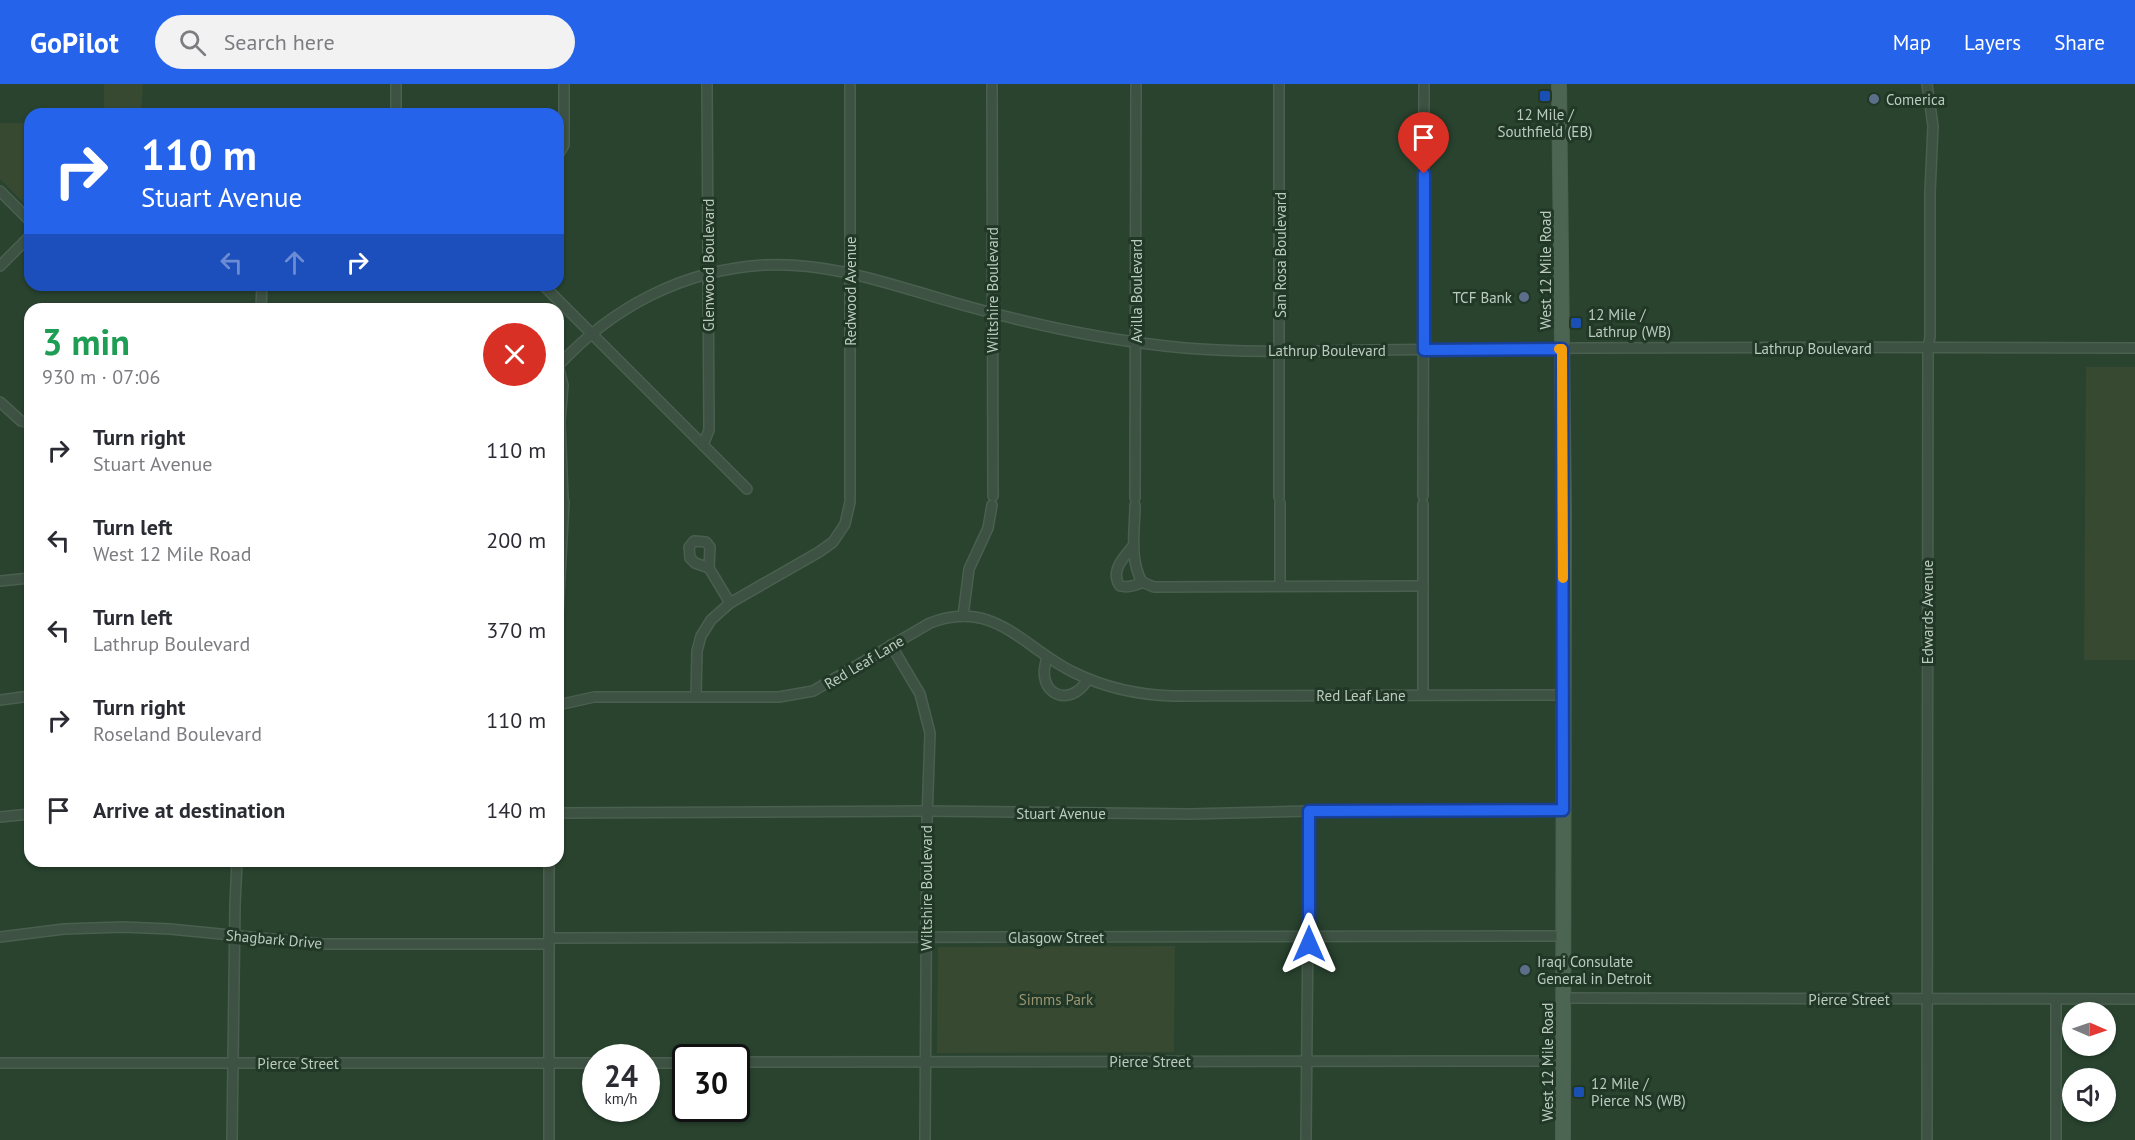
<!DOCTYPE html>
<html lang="en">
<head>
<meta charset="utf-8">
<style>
	:root { --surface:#fff; --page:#f2f2f3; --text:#2b2b33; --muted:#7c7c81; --accent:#2563eb }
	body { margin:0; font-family:"PT Sans",sans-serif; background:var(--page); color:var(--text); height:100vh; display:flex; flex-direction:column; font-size:22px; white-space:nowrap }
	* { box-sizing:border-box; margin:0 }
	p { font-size:20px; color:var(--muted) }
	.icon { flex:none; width:33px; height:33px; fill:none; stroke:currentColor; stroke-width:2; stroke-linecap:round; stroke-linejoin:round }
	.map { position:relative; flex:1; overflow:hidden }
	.panel { position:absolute; left:24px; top:219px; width:540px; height:564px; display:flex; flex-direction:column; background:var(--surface); border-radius:18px; box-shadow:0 2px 4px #0004 }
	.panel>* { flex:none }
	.hud { position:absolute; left:24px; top:24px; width:540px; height:183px; border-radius:18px; box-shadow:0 2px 4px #0004; background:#2563eb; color:#fff; overflow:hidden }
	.needle { width:39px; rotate:92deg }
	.fabs { position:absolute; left:2062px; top:918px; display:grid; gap:12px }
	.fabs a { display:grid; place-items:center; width:54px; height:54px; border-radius:50%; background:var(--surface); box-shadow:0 2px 4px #0004; font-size:30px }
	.speed { position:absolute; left:582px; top:960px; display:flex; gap:12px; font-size:30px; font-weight:700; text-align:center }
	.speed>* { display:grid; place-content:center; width:78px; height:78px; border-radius:50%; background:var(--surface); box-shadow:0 2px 4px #0004; line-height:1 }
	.speed small { font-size:15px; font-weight:400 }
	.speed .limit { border:3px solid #111; border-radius:9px; background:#fff; color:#111 }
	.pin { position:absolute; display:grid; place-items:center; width:51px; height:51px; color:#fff; margin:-62px -26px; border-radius:50% 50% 50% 0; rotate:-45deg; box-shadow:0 0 6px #0007 }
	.pin .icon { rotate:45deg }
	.me { position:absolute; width:66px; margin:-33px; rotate:0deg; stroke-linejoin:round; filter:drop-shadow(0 0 4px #0008) }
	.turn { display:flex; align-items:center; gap:21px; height:126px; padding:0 18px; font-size:27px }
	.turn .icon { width:78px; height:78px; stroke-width:2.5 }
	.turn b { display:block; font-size:42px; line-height:51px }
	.lanes { display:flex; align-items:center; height:57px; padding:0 18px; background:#0003; justify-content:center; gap:30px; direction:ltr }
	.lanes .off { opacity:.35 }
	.round { display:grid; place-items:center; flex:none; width:63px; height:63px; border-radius:32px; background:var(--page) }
	.summary { display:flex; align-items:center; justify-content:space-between; height:102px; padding:0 18px }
	h1 { font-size:36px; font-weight:700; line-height:45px; color:#1e9e55 }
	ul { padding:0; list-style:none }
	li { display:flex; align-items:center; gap:18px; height:90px; padding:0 18px }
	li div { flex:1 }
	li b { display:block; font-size:22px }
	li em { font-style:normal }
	header { display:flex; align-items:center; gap:36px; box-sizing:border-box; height:84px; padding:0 30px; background:var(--accent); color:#fff }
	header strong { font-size:28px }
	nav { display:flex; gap:33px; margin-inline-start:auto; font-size:21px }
	.search { width:420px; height:54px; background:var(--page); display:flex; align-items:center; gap:15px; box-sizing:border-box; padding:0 21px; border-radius:33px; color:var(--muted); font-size:22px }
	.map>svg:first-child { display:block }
</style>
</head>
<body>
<header>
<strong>GoPilot</strong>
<div class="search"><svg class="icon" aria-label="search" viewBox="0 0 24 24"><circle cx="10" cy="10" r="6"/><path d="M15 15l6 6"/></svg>Search here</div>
<nav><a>Map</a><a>Layers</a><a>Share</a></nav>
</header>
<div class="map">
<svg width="2135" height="1056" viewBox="0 0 2135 1056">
	<rect width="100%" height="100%" fill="#29432f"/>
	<!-- green -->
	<g fill="#374931">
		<path d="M 104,0 L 143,0 L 141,30 L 104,30 Z"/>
		<path d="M 0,39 L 30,39 L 30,125 L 0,95 Z"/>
		<path d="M 2086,283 L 2135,283 L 2135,576 L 2084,576 Z"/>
		<path d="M 1175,862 L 1174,968 L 937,969 L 938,863 Z"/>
	</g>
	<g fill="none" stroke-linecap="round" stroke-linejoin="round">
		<!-- minor casing -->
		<g stroke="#4a5f4f" stroke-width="12">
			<g id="minor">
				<path d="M 850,0 L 850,414"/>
				<path d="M 992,0 L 993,412"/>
				<path d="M 396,30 L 396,0"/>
				<path d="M 558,71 L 564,61 L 564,0"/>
				<path d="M 0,107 L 30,137"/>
				<path d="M 0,182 L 30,152"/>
				<path d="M 543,201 L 747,405"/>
				<path d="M 261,225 L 262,201"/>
				<path d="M 558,282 C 612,223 683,186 764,181 C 835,177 902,205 970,223 C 1042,243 1109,257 1185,264 C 1247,269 1309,267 1371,266 C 1442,265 1512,265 1583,264 C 1767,263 1951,263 2135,264"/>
				<path d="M 558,282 L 563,301 L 560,337 L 563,414"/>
				<path d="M 0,318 L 21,337 L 30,339"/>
				<path d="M 703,361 L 709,346 L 707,0"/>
				<path d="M 1423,412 L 1424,0"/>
				<path d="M 1279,413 L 1279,0"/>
				<path d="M 1135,414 L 1136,0"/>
				<path d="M 1280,419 L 1280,502"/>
				<path d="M 1423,420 L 1423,611"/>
				<path d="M 1135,421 C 1135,446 1129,475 1142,498"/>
				<path d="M 1134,461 C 1125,472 1109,487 1120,502 C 1129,504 1135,502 1142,498"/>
				<path d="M 709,484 L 695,479 L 690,474 L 689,463 L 694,457 L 706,458 L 710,463 L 709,484 L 730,519"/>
				<path d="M 0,497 L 30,494"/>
				<path d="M 1142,498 L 1154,503 L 1423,502"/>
				<path d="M 558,530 L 564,418"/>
				<path d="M 963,532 L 969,485 L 988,444 L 992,421"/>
				<path d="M 891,561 L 920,610 L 930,649 L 927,736 L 925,1056"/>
				<path d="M 1047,574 C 1034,610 1070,626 1088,595"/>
				<path d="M 696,611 L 697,567 L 701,552 L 711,536 L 730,519 L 819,468 L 833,458 L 845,440 L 850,418"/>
				<path d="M 0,616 L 30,612"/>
				<path d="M 558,621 L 594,613 L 779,613 L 813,607 L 930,539 C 995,514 1023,564 1075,589 C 1106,604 1140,611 1173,612 L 1563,611"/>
				<path d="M 558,729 L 927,727 L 1189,730 L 1309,727 L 1564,726"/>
				<path d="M 0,733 L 30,730"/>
				<path d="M 549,777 L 549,1056"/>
				<path d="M 0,853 L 64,845 L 123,843 L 170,845 L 323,860 L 549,860"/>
				<path d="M 549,854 L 1564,852"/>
				<path d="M 1563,914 L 2135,915"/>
				<path d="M 736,978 L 1563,977"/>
				<path d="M 0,979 L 596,979"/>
				<path d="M 646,979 L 686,979"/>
				<path d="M 232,1056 L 235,821 L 237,777"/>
				<path d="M 1306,1056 L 1309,727"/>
				<path d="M 1927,1056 L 1928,263 L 1930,253 L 1930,109 L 1933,42 L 1927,0"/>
				<path d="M 2056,1056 L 2056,916"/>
			</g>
		</g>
		<!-- secondary casing -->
		<g stroke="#4a5f4f" stroke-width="16">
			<path id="secondary" d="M 1559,0 L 1564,429 L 1563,1056"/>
		</g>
		<!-- minor -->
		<use href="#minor" stroke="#3d5242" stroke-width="9"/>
		<!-- secondary -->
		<use href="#secondary" stroke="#4c6552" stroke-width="14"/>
	</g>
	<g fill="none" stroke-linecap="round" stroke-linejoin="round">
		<!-- route casing -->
		<g stroke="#184099" stroke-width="15">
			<path id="route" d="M 1309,860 L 1309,727 L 1563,726 L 1562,265 L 1424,266 L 1424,90"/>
		</g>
		<!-- route -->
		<use href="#route" stroke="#2563eb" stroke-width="10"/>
		<!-- slow -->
		<path stroke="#f59e0b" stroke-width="10" d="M 1559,265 L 1562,265 L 1563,494"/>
	</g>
	<!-- markers -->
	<g fill="#1a4fb4" stroke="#223827" stroke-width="2">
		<rect x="1539" y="6" width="12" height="12" rx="3"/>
		<rect x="1570" y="233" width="12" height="12" rx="3"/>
		<rect x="1573" y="1002" width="12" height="12" rx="3"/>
	</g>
	<g fill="#5c6f8a" stroke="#223827" stroke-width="2">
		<circle cx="1874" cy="15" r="6"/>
		<circle cx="1524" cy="213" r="6"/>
		<circle cx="1525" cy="886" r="6"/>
	</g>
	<g text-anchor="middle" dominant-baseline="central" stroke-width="6" stroke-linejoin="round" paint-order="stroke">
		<!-- poi labels -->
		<g font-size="15" fill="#bbccbf" stroke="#223827" text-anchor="start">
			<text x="1886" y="15">Comerica</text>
			<text x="1545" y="30" text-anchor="middle">12 Mile /<tspan x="1545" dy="17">Southfield (EB)</tspan></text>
			<text x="1512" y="213" text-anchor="end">TCF Bank</text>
			<text x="1588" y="230">12 Mile /<tspan x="1588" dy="17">Lathrup (WB)</tspan></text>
			<text x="1537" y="877">Iraqi Consulate<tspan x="1537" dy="17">General in Detroit</tspan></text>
			<text x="1591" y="999">12 Mile /<tspan x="1591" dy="17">Pierce NS (WB)</tspan></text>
		</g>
		<!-- street labels -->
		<g font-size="15" fill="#bbccbf" stroke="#223827">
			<text transform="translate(1280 171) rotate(-90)">San Rosa Boulevard</text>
			<text transform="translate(708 181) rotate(-90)">Glenwood Boulevard</text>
			<text transform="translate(1545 186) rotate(-90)">West 12 Mile Road</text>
			<text transform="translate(992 206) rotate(-90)">Wiltshire Boulevard</text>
			<text transform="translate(850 207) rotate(-90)">Redwood Avenue</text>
			<text transform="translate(1136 207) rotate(-90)">Avilla Boulevard</text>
			<text x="1813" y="264">Lathrup Boulevard</text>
			<text x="1327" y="266">Lathrup Boulevard</text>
			<text transform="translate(1927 528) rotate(-90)">Edwards Avenue</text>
			<text transform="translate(864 578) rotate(-31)">Red Leaf Lane</text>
			<text x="1361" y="611">Red Leaf Lane</text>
			<text x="1061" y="729">Stuart Avenue</text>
			<text transform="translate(926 804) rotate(-90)">Wiltshire Boulevard</text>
			<text x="1056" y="853">Glasgow Street</text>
			<text transform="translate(274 855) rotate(5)">Shagbark Drive</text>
			<text x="1849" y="915">Pierce Street</text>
			<text x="1150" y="977">Pierce Street</text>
			<text transform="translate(1547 978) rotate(-90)">West 12 Mile Road</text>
			<text x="298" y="979">Pierce Street</text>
		</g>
		<!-- park labels -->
		<g font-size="15" fill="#9b9673" stroke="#223827">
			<text x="1056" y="915">Simms Park</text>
		</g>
	</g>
</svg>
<div class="fabs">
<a><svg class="needle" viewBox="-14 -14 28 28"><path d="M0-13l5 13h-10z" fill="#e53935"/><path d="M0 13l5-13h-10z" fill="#7c7c81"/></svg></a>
<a><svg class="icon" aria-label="sound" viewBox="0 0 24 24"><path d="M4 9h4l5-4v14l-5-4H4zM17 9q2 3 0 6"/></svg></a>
</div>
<div class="speed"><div>24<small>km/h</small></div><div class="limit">30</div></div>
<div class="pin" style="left:1424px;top:90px;background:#d93025"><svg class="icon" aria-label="arrive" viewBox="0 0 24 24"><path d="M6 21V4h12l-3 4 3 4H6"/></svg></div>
<svg class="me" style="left:1309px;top:860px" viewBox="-20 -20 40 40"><path d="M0-17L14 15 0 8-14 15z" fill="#2563eb" stroke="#fff" stroke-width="4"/></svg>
<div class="hud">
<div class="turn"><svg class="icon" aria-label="right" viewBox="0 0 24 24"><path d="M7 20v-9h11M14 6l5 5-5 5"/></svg><div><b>110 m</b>Stuart Avenue</div></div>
<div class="lanes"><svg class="icon off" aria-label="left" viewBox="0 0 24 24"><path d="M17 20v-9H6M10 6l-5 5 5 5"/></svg><svg class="icon off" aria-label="ahead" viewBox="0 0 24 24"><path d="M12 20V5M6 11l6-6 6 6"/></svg><svg class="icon" aria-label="right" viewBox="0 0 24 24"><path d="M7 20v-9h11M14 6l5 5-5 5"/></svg></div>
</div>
<section class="panel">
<div class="summary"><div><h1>3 min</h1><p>930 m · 07:06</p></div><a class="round" style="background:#d93025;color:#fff"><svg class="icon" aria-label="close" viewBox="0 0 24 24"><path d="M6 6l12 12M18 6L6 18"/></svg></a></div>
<ul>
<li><svg class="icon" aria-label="right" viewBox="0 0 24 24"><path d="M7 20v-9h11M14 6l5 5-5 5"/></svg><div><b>Turn right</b><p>Stuart Avenue</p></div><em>110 m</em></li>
<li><svg class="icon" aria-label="left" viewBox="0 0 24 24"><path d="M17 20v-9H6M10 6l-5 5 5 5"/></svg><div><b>Turn left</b><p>West 12 Mile Road</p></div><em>200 m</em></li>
<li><svg class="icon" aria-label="left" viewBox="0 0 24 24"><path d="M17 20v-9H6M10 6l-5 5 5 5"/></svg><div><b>Turn left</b><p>Lathrup Boulevard</p></div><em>370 m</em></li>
<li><svg class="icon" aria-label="right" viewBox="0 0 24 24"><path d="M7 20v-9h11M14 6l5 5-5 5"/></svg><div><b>Turn right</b><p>Roseland Boulevard</p></div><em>110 m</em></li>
<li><svg class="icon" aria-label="arrive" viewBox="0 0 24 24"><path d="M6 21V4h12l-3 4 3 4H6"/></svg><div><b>Arrive at destination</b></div><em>140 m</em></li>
</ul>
</section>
</div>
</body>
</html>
